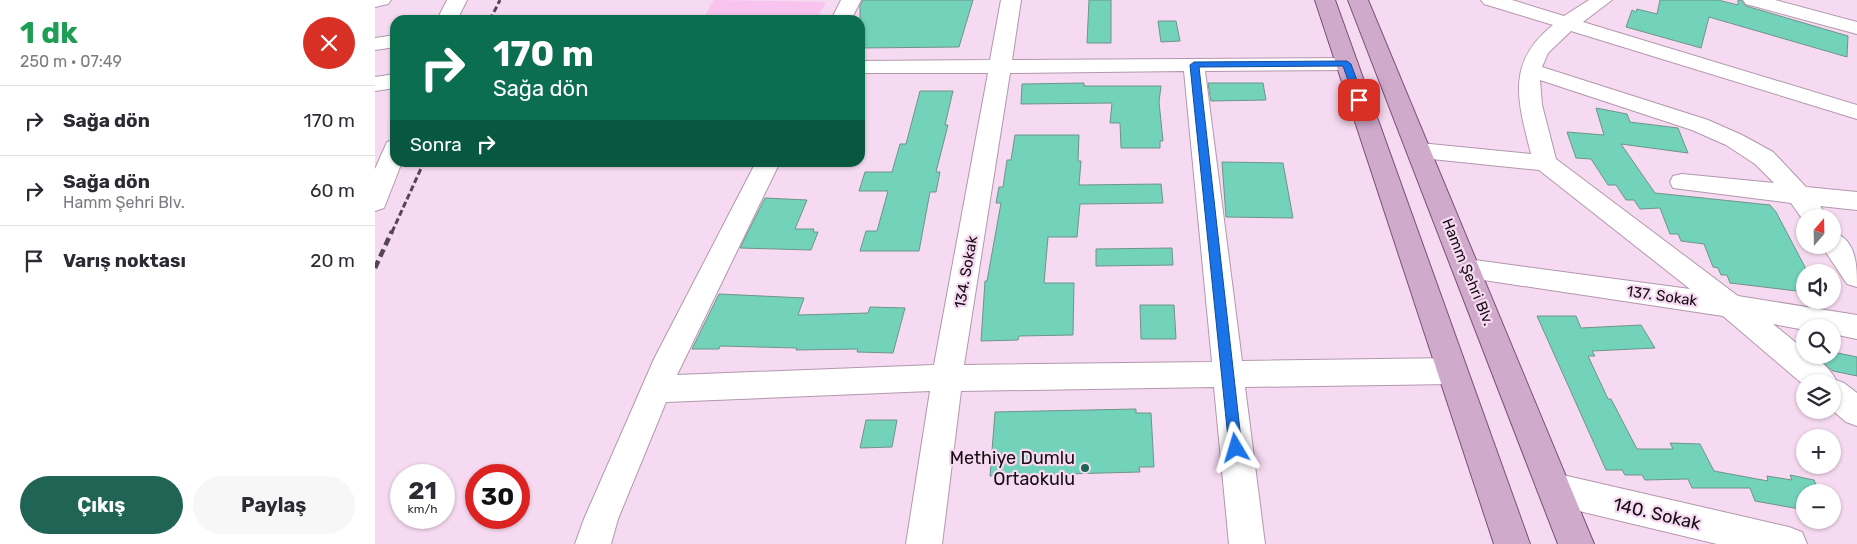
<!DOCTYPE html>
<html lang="tr">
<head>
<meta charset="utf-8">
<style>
	:root { --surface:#fff; --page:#f7f7f7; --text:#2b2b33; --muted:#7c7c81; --line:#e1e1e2; --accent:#206455 }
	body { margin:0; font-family:Rubik,sans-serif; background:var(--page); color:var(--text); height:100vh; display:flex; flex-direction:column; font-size:19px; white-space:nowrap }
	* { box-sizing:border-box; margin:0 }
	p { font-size:16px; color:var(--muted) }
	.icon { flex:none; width:28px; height:28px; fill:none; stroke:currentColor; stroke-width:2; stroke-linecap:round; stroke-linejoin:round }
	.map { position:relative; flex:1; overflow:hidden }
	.drawer { display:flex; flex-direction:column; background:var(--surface); width:375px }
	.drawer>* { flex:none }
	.top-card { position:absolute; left:15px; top:15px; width:475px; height:152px; border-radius:15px; box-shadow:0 1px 4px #0004; background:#0b6e4f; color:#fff; overflow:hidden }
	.needle { width:32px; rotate:20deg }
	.tools { position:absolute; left:1421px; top:209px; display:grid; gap:10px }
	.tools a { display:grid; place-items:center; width:45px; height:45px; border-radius:50%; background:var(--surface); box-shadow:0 1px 4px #0004; font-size:25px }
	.speed { position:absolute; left:15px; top:464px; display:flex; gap:10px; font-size:25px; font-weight:700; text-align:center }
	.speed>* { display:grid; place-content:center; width:65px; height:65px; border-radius:50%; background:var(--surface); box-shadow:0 1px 4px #0004; line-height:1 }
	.speed small { font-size:12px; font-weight:400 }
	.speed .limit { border:8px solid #d22; background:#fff; color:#111 }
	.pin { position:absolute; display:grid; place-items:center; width:42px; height:42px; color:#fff; margin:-21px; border-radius:10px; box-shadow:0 2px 8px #0006 }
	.me { position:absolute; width:55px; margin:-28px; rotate:353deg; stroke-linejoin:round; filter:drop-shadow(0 0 4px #0008) }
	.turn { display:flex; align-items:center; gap:18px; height:105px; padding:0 20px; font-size:22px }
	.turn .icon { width:65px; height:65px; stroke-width:2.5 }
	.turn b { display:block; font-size:35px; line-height:42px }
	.then { display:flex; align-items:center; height:48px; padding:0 20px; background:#0003; gap:10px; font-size:19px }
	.round { display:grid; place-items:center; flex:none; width:52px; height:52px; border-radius:26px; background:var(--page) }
	.summary { display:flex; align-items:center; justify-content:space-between; height:85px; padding:0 20px }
	h1 { font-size:30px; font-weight:700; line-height:38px; color:#1e9e55 }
	.cta { display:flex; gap:10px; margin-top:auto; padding:10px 20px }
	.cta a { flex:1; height:58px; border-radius:30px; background:var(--accent); color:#fff; font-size:20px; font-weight:700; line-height:58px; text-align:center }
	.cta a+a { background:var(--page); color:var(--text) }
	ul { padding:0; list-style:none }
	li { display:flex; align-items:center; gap:15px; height:70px; padding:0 20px; border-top:1px solid var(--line) }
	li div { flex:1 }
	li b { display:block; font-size:19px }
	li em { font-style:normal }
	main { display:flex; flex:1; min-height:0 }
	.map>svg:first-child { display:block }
</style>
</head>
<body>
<main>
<section class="drawer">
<div class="summary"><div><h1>1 dk</h1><p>250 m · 07:49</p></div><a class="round" style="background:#d93025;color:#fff"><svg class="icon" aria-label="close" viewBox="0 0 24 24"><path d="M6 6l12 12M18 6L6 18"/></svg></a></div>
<ul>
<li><svg class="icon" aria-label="right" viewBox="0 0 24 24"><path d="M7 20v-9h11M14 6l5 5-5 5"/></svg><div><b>Sağa dön</b></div><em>170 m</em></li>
<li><svg class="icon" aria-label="right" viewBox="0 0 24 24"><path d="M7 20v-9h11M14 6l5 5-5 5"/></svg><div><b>Sağa dön</b><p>Hamm Şehri Blv.</p></div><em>60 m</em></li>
<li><svg class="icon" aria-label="arrive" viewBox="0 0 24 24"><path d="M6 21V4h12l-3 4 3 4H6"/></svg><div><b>Varış noktası</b></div><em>20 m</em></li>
</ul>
<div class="cta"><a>Çıkış</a><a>Paylaş</a></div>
</section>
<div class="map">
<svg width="1482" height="544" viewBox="0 0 1482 544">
	<rect width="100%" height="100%" fill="#f6daf1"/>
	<!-- green -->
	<path fill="#f8c3ef" d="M 339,0 L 451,2 L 441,20 L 327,20 Z"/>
	<!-- building -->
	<g fill="#73d2ba" stroke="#6f9489">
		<path d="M 488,0 L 598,0 L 584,47 L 485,48 L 485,6 Z"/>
		<path d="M 714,0 L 736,0 L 736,43 L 712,43 Z"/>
		<path d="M 1285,0 L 1343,0 L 1363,5 L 1363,0 L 1366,0 L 1371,6 L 1473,36 L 1472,57 L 1334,17 L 1326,48 L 1251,27 L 1257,10 L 1261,12 L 1262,9 L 1282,14 Z"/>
		<path d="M 783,21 L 801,21 L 805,41 L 786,42 Z"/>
		<path d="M 709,83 L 709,86 L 786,86 L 784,102 L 788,141 L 785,141 L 785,148 L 746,148 L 745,123 L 735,123 L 737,103 L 646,104 L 647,84 Z"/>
		<path d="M 833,83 L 888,83 L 891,100 L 836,101 Z"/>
		<path d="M 545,91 L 578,91 L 570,125 L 573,125 L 561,172 L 565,172 L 561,192 L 555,192 L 544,251 L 485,251 L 491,231 L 502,231 L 513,191 L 484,191 L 490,172 L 517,172 L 525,144 L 531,144 Z"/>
		<path d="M 1221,108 L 1252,114 L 1255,122 L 1303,128 L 1313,153 L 1246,144 L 1280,193 L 1395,205 L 1401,212 L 1430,267 L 1430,292 L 1355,283 L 1352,275 L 1346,275 L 1343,268 L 1338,267 L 1329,244 L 1306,241 L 1303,234 L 1295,234 L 1285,208 L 1265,209 L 1259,200 L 1251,200 L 1241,185 L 1233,185 L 1216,159 L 1201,158 L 1192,132 L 1229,135 Z"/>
		<path d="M 640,135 L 704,135 L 703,161 L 706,161 L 704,185 L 786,184 L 788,203 L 705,204 L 702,237 L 673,237 L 669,283 L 699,283 L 698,335 L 644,336 L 643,340 L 606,341 L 610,281 L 612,281 L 626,203 L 621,203 L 624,187 L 628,187 L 632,160 L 636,160 Z"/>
		<path d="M 847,162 L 908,163 L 918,218 L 851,217 Z"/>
		<path d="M 390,198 L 432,200 L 420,229 L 439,229 L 438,232 L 443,232 L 436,250 L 365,248 Z"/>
		<path d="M 797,248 L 798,265 L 721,266 L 721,249 Z"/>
		<path d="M 344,294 L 429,298 L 423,315 L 493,313 L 495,307 L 530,308 L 518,353 L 482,352 L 483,349 L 421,350 L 422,348 L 345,346 L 344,349 L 317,349 Z"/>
		<path d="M 765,305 L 799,305 L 801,339 L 766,339 Z"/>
		<path d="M 1162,316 L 1201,316 L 1206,328 L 1266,325 L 1280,348 L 1217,351 L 1220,356 L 1213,356 L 1233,399 L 1236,399 L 1262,449 L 1298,449 L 1295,443 L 1325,444 L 1339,471 L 1393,481 L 1392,476 L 1417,480 L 1415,475 L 1439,480 L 1444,492 L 1430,492 L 1430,510 L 1380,501 L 1375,488 L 1317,488 L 1313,479 L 1270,480 L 1267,475 L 1250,475 L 1247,470 L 1231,470 Z"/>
		<path d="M 1458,352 L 1482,357 L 1482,376 L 1458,371 L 1438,355 L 1458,355 Z"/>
		<path d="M 761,409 L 761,413 L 776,413 L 779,467 L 764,467 L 765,472 L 615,476 L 620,412 Z"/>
		<path d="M 491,420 L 522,420 L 517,447 L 485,448 Z"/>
	</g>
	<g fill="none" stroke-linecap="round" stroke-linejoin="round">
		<!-- minor casing -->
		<g stroke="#b297ad" stroke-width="2">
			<g id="minor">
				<path d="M 0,0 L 16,0 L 13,4 L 0,7 Z"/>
				<path d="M 72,0 L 92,0 L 82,20 L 62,20 Z"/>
				<path d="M 466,0 L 486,0 L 476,20 L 456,20 Z"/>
				<path d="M 626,0 L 646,0 L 637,60 L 972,58 L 980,59 L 983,64 L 980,69 L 972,70 L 830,71 L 867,361 L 1077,358 L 1088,362 L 1092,371 L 1088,380 L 1077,384 L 870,387 L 890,544 L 854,544 L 839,387 L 586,391 L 567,544 L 531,544 L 555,391 L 291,402 L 243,519 L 236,544 L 200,544 L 209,519 L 279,359 L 381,162 L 405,162 L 302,375 L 559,365 L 613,73 L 485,73 L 485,61 L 615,60 ZM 809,71 L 837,362 L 589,365 L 635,73 Z"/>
				<path d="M 1106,0 L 1137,0 L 1189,16 L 1214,0 L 1237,0 L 1208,22 L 1482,105 L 1482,119 L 1196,31 L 1173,53 L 1167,67 L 1333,120 L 1367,135 L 1398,152 L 1431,187 L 1482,192 L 1482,210 L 1445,206 L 1453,218 L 1430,218 L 1430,223 L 1416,203 L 1298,188 L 1295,182 L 1298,176 L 1307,174 L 1399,183 L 1380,164 L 1351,145 L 1317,130 L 1165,80 L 1167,105 L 1181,159 L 1363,296 L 1482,315 L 1482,339 L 1458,334 L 1458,328 L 1430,328 L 1430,330 L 1398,324 L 1430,350 L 1430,355 C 1442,355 1456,370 1461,380 L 1469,383 L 1482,393 L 1482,426 L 1471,422 L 1457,410 L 1458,382 L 1430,382 L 1430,386 L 1348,316 L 1082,276 L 1078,269 L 1082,262 L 1092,259 L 1315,289 L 1164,170 L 1037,157 L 1033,151 L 1037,145 L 1045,143 L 1156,154 C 1143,102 1130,63 1178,25 L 1109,4 Z"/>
				<path d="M 1368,0 L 1400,0 L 1482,22 L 1482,34 L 1371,4 Z"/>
				<path d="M 20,35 L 20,47 L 0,50 L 0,38 Z"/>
				<path d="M 20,74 L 20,88 L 0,91 L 0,77 Z"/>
				<path d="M 20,140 L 20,162 L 27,162 L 9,208 L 0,211 L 0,169 L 12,142 Z"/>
				<path d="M 1458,232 C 1482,240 1482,266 1482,287 L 1472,284 L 1446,245 L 1458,245 Z"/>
				<path d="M 1179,473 L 1414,527 L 1427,532 L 1432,544 L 1342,544 L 1179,505 L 1167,500 L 1162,489 L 1167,478 Z"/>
			</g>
		</g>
		<!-- major casing -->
		<g stroke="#7b4f75" stroke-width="2">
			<g id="major">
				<path d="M 940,0 L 960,0 L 1155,544 L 1119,544 Z"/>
				<path d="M 973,0 L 993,0 L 1219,544 L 1183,544 Z"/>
			</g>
		</g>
		<!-- minor -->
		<use href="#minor" fill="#fff" fill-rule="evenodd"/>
		<!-- major -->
		<use href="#major" fill="#d0aacb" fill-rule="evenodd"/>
		<!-- rail-far1 -->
		<g stroke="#554652" stroke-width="3" stroke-dasharray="6 3" stroke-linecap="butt">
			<path d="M 115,20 L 125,0"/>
			<path d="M 17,232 L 49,162"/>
		</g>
		<!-- rail -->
		<path stroke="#554652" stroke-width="4.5" stroke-dasharray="8 4.5" stroke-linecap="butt" d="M 0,268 L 17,231"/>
	</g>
	<!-- route -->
	<path fill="#1a73e8" stroke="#114b97" d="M 972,61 L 976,64 L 989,100 L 988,102 L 980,100 L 968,66 L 824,67 L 867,448 L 865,452 L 861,454 L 856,452 L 854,448 L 815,65 L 819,62 Z"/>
	<!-- markers -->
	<circle fill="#206455" stroke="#f6daf1" stroke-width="2" cx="710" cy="468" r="5"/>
	<g text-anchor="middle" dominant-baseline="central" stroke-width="4.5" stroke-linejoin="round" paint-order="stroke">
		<!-- street labels -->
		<g font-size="15" fill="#170d15" stroke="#f6daf1">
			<text transform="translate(591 272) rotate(-80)">134. Sokak</text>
			<text transform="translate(1093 272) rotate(68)">Hamm Şehri Blv.</text>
			<text transform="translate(1287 296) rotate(8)">137. Sokak</text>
		</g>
		<!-- near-poi labels -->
		<g font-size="18" fill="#170d15" stroke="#f6daf1" text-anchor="end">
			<text x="700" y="458">Methiye Dumlu<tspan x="700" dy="21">Ortaokulu</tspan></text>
		</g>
		<!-- near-street labels -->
		<g font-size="18" fill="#170d15" stroke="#f6daf1">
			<text transform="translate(1282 514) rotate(13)">140. Sokak</text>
		</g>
	</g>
</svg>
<div class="tools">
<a><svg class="needle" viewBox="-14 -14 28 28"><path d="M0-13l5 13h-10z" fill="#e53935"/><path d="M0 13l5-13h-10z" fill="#7c7c81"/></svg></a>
<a><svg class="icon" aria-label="sound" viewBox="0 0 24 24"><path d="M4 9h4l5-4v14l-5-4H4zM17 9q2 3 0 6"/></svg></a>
<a><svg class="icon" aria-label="search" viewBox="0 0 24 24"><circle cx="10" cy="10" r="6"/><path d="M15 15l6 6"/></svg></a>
<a><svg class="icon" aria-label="layers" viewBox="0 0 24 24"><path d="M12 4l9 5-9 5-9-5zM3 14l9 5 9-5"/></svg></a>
<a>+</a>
<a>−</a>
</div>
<div class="speed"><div>21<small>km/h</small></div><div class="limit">30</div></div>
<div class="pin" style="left:984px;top:100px;background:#d93025"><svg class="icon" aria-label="arrive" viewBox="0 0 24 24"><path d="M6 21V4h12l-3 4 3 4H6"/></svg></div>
<svg class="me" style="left:861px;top:448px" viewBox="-20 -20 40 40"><path d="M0-17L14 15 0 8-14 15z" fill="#1a73e8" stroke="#fff" stroke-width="4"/></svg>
<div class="top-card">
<div class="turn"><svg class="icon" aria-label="right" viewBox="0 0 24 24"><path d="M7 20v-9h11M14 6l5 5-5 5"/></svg><div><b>170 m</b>Sağa dön</div></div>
<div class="then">Sonra<svg class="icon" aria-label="right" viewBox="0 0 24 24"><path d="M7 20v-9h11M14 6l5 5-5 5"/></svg></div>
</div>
</div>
</main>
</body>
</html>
